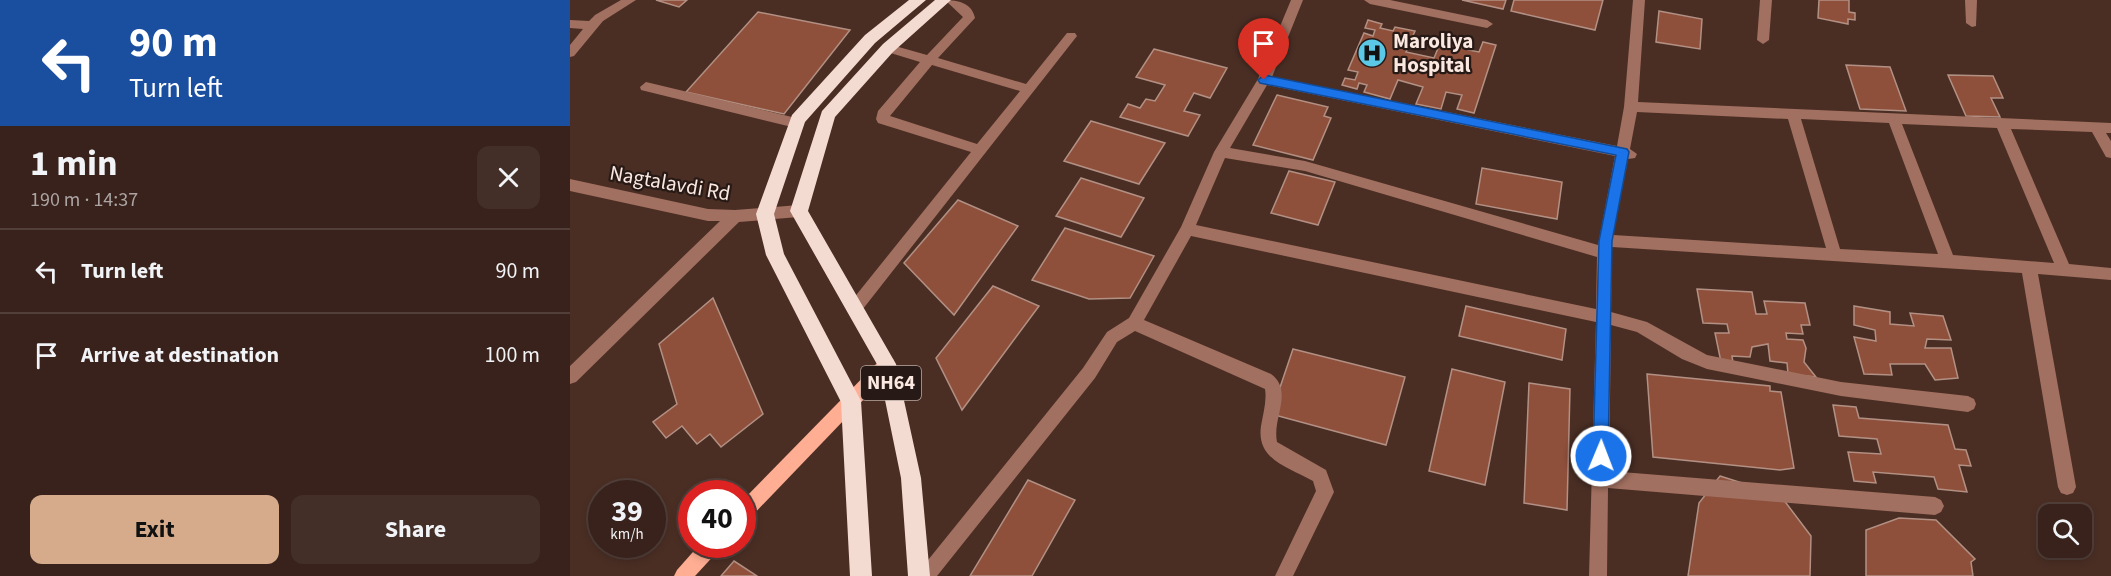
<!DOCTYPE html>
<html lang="en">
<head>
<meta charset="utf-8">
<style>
	:root { --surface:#38221b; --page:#432f28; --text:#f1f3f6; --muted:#aba4a3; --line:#523f3a; --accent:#d6ab8b }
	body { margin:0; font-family:"Source Sans 3",sans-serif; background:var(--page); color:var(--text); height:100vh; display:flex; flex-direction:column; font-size:22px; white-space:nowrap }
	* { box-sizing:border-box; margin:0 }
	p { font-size:20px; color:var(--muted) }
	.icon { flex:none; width:33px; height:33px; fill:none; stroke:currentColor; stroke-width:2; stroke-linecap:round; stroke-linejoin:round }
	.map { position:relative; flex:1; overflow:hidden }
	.panel { display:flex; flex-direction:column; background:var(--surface); width:570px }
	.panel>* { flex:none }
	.guide { background:#1a4fa0; color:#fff; overflow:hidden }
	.buttons { position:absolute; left:1468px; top:504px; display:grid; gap:12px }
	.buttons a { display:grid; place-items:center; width:54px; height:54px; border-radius:12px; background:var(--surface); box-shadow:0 3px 9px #0003,0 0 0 2px var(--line); font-size:30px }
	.speed { position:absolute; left:18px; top:480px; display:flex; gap:12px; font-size:30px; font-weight:700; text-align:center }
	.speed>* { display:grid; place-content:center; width:78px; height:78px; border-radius:50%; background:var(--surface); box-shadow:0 3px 9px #0003,0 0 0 2px var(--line); line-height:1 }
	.speed small { font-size:15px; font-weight:400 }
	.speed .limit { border:9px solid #d22; background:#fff; color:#111 }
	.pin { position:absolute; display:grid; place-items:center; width:51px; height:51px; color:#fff; margin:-62px -26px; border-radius:50% 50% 50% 0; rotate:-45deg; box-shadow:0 0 6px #0007 }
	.pin .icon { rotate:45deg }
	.me { position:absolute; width:66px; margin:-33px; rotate:1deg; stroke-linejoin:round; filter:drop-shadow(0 0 4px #0008) }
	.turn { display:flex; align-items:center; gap:21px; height:126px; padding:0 30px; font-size:27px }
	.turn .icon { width:78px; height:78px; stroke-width:2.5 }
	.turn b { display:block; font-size:42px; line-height:51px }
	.round { display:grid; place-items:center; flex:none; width:63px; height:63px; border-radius:12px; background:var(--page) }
	.headline { display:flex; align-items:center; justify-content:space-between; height:102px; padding:0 30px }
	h1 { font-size:36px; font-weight:700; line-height:45px }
	.cta { display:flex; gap:12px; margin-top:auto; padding:12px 30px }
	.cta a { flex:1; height:69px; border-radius:12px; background:var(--accent); color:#111; font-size:24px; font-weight:700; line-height:69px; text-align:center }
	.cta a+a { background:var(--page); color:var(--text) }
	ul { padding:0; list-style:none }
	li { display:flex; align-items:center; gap:18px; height:84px; padding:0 30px; border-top:2px solid var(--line) }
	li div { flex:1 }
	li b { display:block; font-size:22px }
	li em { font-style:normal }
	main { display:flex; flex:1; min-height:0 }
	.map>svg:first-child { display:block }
</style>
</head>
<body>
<main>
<section class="panel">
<div class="guide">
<div class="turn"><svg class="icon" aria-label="left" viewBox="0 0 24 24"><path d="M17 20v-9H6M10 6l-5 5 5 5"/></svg><div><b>90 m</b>Turn left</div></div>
</div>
<div class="headline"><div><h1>1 min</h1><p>190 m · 14:37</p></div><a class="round"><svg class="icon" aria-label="close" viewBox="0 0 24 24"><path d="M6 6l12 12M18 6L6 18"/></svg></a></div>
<ul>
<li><svg class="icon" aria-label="left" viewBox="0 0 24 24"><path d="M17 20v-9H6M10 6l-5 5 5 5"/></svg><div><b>Turn left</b></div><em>90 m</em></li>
<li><svg class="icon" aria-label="arrive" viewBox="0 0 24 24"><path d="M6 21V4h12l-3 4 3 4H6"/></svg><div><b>Arrive at destination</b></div><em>100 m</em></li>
</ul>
<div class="cta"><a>Exit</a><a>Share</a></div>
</section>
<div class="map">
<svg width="1541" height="576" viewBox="0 0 1541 576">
	<rect width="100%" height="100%" fill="#4a2e24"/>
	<!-- building -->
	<g fill="#8f503b" stroke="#b29084" stroke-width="1.5">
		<path d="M 86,0 L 117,0 L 109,7 Z"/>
		<path d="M 892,0 L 936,0 L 933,9 Z"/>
		<path d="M 944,0 L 1033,0 L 1025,30 L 941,11 Z"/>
		<path d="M 1249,0 L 1279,0 L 1279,12 L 1285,13 L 1285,20 L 1278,19 L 1278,24 L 1248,18 Z"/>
		<path d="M 1089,11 L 1132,19 L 1130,49 L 1086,42 Z"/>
		<path d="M 188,12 L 280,30 L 214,114 L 116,92 Z"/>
		<path d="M 798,20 L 812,24 L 810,28 L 823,31 L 825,27 L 845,31 L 836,52 L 864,58 L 874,34 L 901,41 L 898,50 L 909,52 L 913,42 L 926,45 L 904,113 L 887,109 L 892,95 L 876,92 L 871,109 L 846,104 L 853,87 L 828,80 L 820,99 L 794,92 L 797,85 L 789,83 L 787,89 L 772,85 L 775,78 L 785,80 L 788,72 L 778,70 L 794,33 L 803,36 L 805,30 L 795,28 Z"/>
		<path d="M 584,49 L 657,68 L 640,98 L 624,93 L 614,111 L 630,115 L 618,136 L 550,117 L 558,104 L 570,108 L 576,99 L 585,101 L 595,85 L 566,77 Z"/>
		<path d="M 1276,65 L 1320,67 L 1336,111 L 1290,109 Z"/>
		<path d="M 1378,75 L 1423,76 L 1433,98 L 1421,98 L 1430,117 L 1396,116 Z"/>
		<path d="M 707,95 L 758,107 L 754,116 L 761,118 L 743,160 L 683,145 Z"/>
		<path d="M 521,121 L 595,143 L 569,184 L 494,161 Z"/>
		<path d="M 912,168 L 992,182 L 987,219 L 906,204 Z"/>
		<path d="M 719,171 L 765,182 L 748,225 L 701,213 Z"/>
		<path d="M 511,178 L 574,198 L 551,237 L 486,216 Z"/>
		<path d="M 388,200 L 448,226 L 384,315 L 334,263 Z"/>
		<path d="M 495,228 L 584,256 L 560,298 L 519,299 L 462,280 Z"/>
		<path d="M 423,286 L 469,306 L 392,410 L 366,358 Z"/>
		<path d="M 1127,289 L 1182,292 L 1186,314 L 1197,314 L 1194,301 L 1235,303 L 1240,325 L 1231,325 L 1233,334 L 1216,333 L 1217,339 L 1233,340 L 1236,348 L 1234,362 L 1246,377 L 1218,374 L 1217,363 L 1200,361 L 1198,344 L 1182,347 L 1180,357 L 1162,356 L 1163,363 L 1151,362 L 1145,333 L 1159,333 L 1157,324 L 1133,323 Z"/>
		<path d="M 143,298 L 193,414 L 151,447 L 140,434 L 127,444 L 112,426 L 96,438 L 83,422 L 107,404 L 89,344 Z"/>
		<path d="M 896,306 L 996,329 L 992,360 L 889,336 Z"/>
		<path d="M 1284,306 L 1320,312 L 1320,324 L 1344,326 L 1340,313 L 1373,316 L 1381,340 L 1357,339 L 1355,348 L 1381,348 L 1388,378 L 1365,380 L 1355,364 L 1320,364 L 1322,375 L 1294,374 L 1284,337 L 1306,341 L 1305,330 L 1284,325 Z"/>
		<path d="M 723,349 L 835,377 L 816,445 L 701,414 Z"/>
		<path d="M 882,369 L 935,382 L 915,485 L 859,471 Z"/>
		<path d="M 1077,374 L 1200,386 L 1200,391 L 1211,392 L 1224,468 L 1210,470 L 1083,457 Z"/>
		<path d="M 959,383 L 1000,389 L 997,510 L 954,503 Z"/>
		<path d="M 1263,405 L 1286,407 L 1289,418 L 1378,425 L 1385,449 L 1396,450 L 1401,466 L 1389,465 L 1397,492 L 1368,489 L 1364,477 L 1303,472 L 1306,483 L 1284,481 L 1278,452 L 1311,454 L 1307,439 L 1269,436 Z"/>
		<path d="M 1150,476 L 1210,495 L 1241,536 L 1240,576 L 1118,576 L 1129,503 Z"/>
		<path d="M 458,480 L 505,500 L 462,576 L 400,576 Z"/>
		<path d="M 1329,518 L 1366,520 L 1405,559 L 1401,562 L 1403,576 L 1296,576 L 1296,530 Z"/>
		<path d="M 164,561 L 187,576 L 151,576 Z"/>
	</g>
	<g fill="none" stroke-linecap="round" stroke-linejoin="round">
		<!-- minor -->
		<g fill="#a27060" fill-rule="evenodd">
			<path d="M 51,0 L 66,0 L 33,21 L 4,56 L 0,57 L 0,45 L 13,29 L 0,28 L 0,20 L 19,21 L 25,15 Z"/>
			<path d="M 375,0 C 388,0 402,3 405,18 L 368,58 L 456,84 L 497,33 L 505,33 L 507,36 L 289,314 L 284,316 L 279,314 L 276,309 L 279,304 L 401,152 L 308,123 L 306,119 L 308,111 L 350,62 L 314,51 L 312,48 L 318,44 L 357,55 L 393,17 ZM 362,65 L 450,91 L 407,144 L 320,116 Z"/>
			<path d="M 721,0 L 733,0 L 702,77 L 1047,146 L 1054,107 L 1063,0 L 1075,0 L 1068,102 L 1541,123 L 1541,133 L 1536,133 L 1541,141 L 1541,158 L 1536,157 L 1522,132 L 1441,129 L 1499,264 L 1541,268 L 1541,280 L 1468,274 L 1506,487 L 1503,493 L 1497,495 L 1491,493 L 1488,487 L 1452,273 L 1042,247 L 1041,312 L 1077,322 L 1137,355 L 1271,382 L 1398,396 L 1404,399 L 1406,404 L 1404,409 L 1398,412 L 1271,396 L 1137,369 L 1112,359 L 1067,332 L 1041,325 L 1039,471 L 1365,497 L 1371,500 L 1374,506 L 1371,512 L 1365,515 L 1038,488 L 1037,576 L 1019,576 L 1026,322 L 621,236 L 574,320 L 701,374 C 724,391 702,418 707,442 L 756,470 L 764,492 L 723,576 L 705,576 L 746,491 L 743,481 C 718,467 686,460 691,426 C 693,414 697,401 695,389 L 565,331 L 547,342 L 525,378 L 367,576 L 347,576 L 350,570 L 513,368 L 537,332 L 559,318 L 611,227 L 644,152 L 688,79 ZM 697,85 L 1045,156 L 1028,245 L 735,161 L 660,148 ZM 1067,112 L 1218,119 L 1256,248 L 1043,235 L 1058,159 L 1065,158 L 1067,154 L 1060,149 ZM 1231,119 L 1319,123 L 1368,254 L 1270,249 ZM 1332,124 L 1427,128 L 1484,263 L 1383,255 ZM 655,158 L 735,171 L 1027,257 L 1026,309 L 626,225 Z"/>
			<path d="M 794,0 L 820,0 L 917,20 L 923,24 L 917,28 L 800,4 Z"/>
			<path d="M 1190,0 L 1202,0 L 1199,40 L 1193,44 L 1187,40 Z"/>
			<path d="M 1395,0 L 1407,0 L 1406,26 L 1402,27 L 1396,23 Z"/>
			<path d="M 76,82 L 226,118 L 233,123 L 226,128 L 71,90 L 70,87 Z"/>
			<path d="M 0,179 L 138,209 L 165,210 L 229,205 L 234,207 L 236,211 L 234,215 L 229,217 L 169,222 L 6,382 L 0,384 L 0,366 L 150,221 L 138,221 L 0,191 Z"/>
		</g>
		<!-- major -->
		<g fill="#ffae93" fill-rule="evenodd">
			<path d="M 317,357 L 323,359 L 325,364 L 323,369 L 178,520 L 172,522 L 172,501 L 311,359 Z"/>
			<path d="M 130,544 L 152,544 L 149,550 L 125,576 L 104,576 L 107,570 Z"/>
		</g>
		<!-- highway -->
		<g fill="#f4dbd2" fill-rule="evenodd">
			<path d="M 339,0 L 356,0 L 305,43 L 235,122 L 204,214 L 214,254 L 291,401 L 302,576 L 280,576 L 271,402 L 196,255 L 186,214 L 222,115 L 295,35 Z"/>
			<path d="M 365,0 L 381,0 L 323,52 L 265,117 L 238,211 L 326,364 L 351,478 L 360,576 L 338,576 L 331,478 L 308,366 L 220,211 L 252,111 L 313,44 Z"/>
		</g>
	</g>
	<!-- route -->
	<path fill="#1a73e8" stroke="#114b97" stroke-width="1.5" d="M 694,75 L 1057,149 L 1059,152 L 1042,241 L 1038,456 L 1036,461 L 1031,464 L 1025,461 L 1023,456 L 1029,241 L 1046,155 L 690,83 L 688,80 Z"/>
	<!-- icons -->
	<defs>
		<g id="hospital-disc" transform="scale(1.5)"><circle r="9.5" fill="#5bc8e6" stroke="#271a16"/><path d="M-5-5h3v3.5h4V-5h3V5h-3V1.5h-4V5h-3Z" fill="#111"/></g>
	</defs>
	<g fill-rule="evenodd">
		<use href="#hospital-disc" x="802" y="53"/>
	</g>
	<g text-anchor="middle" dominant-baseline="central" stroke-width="4.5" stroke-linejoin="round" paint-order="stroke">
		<!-- shield labels -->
		<rect fill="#271a16" stroke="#bbaaa4" stroke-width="1.5" x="291" y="366" width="60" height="34" rx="4.5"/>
		<g font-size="20" font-weight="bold" fill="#fbe8e1">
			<text x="321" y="383">NH64</text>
		</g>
		<!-- poi labels -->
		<g font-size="21" font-weight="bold" fill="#fbe8e1" stroke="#271a16" text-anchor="start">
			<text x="823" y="41">Maroliya<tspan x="823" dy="24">Hospital</tspan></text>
		</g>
		<!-- street labels -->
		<g font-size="21" fill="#fbe8e1" stroke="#271a16">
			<text transform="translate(100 183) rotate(10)">Nagtalavdi Rd</text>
		</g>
	</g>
</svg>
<div class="buttons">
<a><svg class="icon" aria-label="search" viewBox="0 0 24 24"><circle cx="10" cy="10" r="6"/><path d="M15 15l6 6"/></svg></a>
</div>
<div class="speed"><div>39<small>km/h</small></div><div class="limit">40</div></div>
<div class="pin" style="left:694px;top:80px;background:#d93025"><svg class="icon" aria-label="arrive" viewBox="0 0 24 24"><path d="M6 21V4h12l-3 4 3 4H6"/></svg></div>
<svg class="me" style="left:1031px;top:456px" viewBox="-20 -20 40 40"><circle r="17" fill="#1a73e8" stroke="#fff" stroke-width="3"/><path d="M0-11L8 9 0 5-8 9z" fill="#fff"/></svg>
</div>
</main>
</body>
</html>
